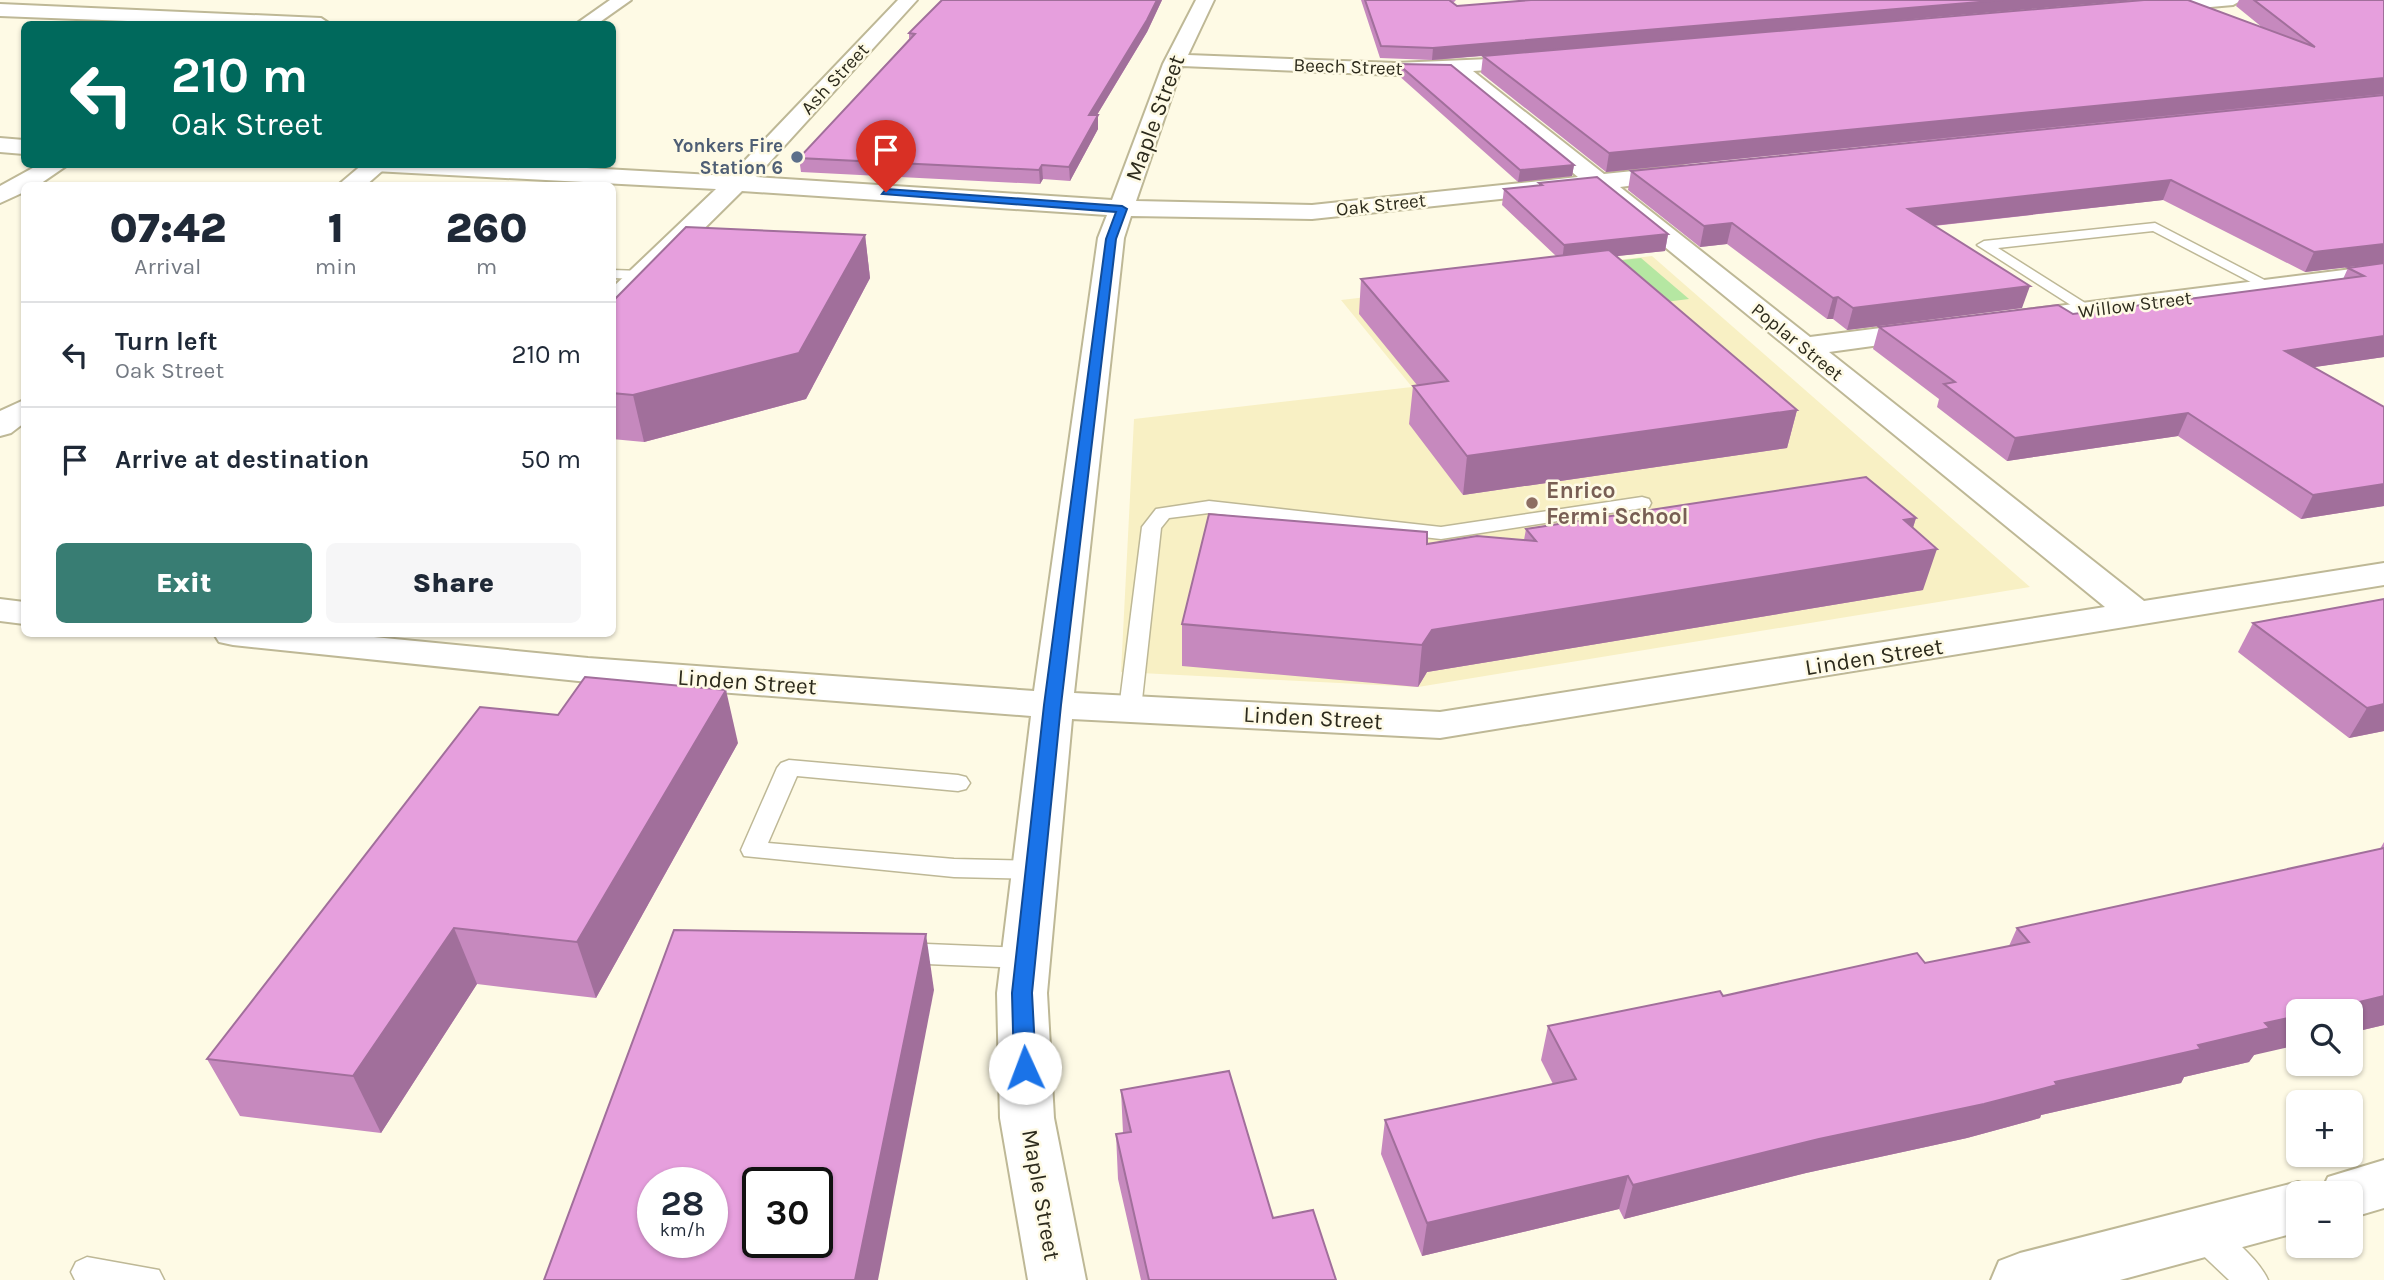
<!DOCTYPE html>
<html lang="en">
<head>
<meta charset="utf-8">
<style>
	:root { --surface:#fff; --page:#f6f6f7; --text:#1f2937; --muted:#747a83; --line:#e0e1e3; --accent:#387d73 }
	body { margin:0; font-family:Karla,sans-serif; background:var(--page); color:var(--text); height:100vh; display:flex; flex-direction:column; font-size:26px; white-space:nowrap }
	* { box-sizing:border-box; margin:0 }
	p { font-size:23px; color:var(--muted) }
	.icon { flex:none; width:38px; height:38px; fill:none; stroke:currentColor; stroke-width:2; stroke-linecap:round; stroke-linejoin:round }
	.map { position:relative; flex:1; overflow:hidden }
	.panel { position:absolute; left:21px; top:182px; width:595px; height:455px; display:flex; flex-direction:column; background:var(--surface); border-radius:10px; box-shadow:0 2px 5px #0004 }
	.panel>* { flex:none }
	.banner { position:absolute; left:21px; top:21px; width:595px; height:147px; border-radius:10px; box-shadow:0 2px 5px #0004; background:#00695c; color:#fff; overflow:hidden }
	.controls { position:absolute; left:2286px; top:999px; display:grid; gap:14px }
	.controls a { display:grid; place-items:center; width:77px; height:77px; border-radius:10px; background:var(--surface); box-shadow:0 2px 5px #0004; font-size:35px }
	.speed { position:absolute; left:637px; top:1167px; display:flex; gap:14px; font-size:35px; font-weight:700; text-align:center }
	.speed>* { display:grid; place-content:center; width:91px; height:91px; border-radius:50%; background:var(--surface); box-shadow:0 2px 5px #0004; line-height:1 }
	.speed small { font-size:18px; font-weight:400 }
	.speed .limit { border:4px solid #111; border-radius:10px; background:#fff; color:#111 }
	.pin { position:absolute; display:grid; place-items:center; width:60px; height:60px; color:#fff; margin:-72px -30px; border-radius:50% 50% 50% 0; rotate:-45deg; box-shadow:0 0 7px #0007 }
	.pin .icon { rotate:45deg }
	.me { position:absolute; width:77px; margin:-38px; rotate:358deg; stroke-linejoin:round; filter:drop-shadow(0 0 5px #0008) }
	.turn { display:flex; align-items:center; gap:24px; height:147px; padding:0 35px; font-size:32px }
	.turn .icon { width:91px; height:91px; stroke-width:2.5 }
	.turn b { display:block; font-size:49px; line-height:60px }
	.eta { display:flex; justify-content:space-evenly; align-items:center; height:119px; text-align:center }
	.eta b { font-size:42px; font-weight:800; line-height:49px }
	.button { display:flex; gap:14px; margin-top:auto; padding:14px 35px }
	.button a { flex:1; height:80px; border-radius:10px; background:var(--accent); color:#fff; font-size:28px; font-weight:800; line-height:80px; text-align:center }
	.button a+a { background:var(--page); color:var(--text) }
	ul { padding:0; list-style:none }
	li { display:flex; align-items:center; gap:21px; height:105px; padding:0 35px; border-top:2px solid var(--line) }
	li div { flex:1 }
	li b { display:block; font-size:26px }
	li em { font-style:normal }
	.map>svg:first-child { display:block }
</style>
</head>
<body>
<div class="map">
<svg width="2384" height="1280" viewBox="0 0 2384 1280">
	<rect width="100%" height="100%" fill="#fefae5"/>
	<!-- built -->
	<path fill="#f8f0c4" d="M 1652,256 L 2030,587 L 1418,687 L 1121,672 L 1134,419 L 1412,387 L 1341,300 L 1582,272 L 1576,265 Z"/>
	<!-- green -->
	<path fill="#b5e7a2" d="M 1641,258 L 1689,299 L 1633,306 L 1576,265 Z"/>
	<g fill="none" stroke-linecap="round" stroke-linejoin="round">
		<!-- service casing -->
		<g stroke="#beb896" stroke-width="3">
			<g id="service">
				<path d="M 2155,223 L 2278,287 L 2276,290 L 2266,290 L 2153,231 L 1998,248 L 2093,308 L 2096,311 L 2088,316 L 1977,245 L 1984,241 Z"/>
				<path d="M 612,270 L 642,271 L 649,275 L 642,279 L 612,278 Z"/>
				<path d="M 1642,497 L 1649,499 L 1651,503 L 1649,507 L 1441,539 L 1209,513 L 1169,518 L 1161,528 L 1141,709 L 1138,714 L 1122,714 L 1119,709 L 1142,527 L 1156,509 L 1209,501 L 1441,527 Z"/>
				<path d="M 789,760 L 958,775 L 966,777 L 970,783 L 966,789 L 958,791 L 797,776 L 768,843 L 954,859 L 1035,861 L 1044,864 L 1048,870 L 1044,876 L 1035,879 L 954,877 L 744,856 L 741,850 L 777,768 L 781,763 Z"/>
				<path d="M 902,943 L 1026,948 L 1035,951 L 1039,958 L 1035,965 L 1026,968 L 902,963 L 893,960 L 889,953 L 893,946 Z"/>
				<path d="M 2202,1220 C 2224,1228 2258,1258 2268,1280 L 2229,1280 L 2191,1244 L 2186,1234 L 2191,1224 Z"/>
				<path d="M 87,1257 L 159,1270 L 164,1280 L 75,1280 L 71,1272 L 76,1262 Z"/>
			</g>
		</g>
		<!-- minor casing -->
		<g stroke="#beb896" stroke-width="4">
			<g id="minor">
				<path d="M 898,0 L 917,0 L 756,177 L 1112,200 L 1163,64 L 1196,0 L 1214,0 L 1188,55 L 1395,63 L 1540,57 L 1543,61 L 1540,65 L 1533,67 L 1473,71 L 1604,174 L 1682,166 L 1690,168 L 1694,173 L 1690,178 L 1620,187 L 1810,337 L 1928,322 L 1938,325 L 1942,331 L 1938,337 L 1829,352 L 2144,601 L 2384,563 L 2384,585 L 1440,738 L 1072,719 L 1047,993 L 1054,1118 L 1086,1280 L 1028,1280 L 1000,1118 L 997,993 L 1031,716 L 588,682 L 233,645 L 219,642 L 214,634 L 343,634 L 588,658 L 1034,691 L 1098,238 L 1107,215 L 742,191 L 622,310 L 612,312 L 612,288 L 716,189 L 374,171 L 363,164 L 515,164 L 730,176 ZM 1182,66 L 1395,75 L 1450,72 L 1578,177 L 1312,205 L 1136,201 ZM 1594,189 L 2105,607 L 1440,712 L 1074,693 L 1124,238 L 1131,216 L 1312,219 Z"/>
				<path d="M 2171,0 L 2242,0 L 2233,5 L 2143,13 L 2134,8 L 2143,3 Z"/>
				<path d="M 0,4 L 321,18 L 330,24 L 204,24 L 0,16 Z"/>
				<path d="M 0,138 L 24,140 L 24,154 L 0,152 Z"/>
				<path d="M 40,164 L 69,164 L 37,186 L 24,186 L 24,192 L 0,203 L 0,186 Z"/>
				<path d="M 2384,265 L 2384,281 L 2019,327 L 2009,325 L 2005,319 L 2009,313 L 2019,311 Z"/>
				<path d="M 0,599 L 24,602 L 24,624 L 0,621 Z"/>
				<path d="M 2384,1160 L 2384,1208 L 2350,1218 L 2350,1194 L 2320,1194 L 2328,1177 Z"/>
				<path d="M 2298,1182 L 2318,1189 L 2320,1194 L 2298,1194 L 2298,1232 L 2120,1280 L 1991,1280 L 1999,1261 L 2020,1253 Z"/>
			</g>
		</g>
		<!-- tertiary casing -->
		<g stroke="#beb896" stroke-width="4">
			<g id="tertiary">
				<path d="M 610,0 L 631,0 L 597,24 L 576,24 Z"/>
				<path d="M 363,164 L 390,164 L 365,186 L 337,186 Z"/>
				<path d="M 24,400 L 24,423 L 11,433 L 0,436 L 0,411 Z"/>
			</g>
		</g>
		<!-- service -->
		<use href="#service" fill="#fff" fill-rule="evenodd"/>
		<!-- minor -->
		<use href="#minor" fill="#fff" fill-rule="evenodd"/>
		<!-- tertiary -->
		<use href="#tertiary" fill="#fff" fill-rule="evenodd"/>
	</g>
	<!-- wall -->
	<g fill="#c689be">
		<path d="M 942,0 L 1162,0 L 1147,32 L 1097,115 L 1098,129 L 1070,181 L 1043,179 L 1040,184 L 801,172 L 799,158 L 909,39 L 909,33 Z"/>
		<path d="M 1361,0 L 1482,0 L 1456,0 L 1453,3 L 1457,6 L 2263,28 L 2236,6 L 2239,0 L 2384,0 L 2384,263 L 2305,272 L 2163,200 L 1934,226 L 2022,308 L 1847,330 L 1833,319 L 1827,319 L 1727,244 L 1700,247 L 1628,190 L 1631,171 L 2384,95 L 1606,172 L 1481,73 L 1483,56 L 1432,60 L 1380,58 Z"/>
		<path d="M 1398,64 L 1574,165 L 1572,176 L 1518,182 L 1397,74 Z"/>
		<path d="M 1539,183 L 1668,234 L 1665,251 L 1616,256 L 1797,410 L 1787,448 L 1463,495 L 1409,424 L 1413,386 L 1417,385 L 1359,314 L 1361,279 L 1556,256 L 1502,205 L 1504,189 L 1539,186 Z"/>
		<path d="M 865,235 L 870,278 L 806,399 L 644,442 L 612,439 L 612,302 Z"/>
		<path d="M 2384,263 L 2384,357 L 2314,367 L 2384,407 L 2384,506 L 2301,519 L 2178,436 L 2007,461 L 1937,407 L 1939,399 L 1873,349 L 1879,327 L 2073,314 L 2343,279 L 2348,268 Z"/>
		<path d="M 1916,518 L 1913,528 L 1923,590 L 1427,672 L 1418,687 L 1182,666 L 1182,624 L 1427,544 L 1524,540 L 1526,529 Z"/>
		<path d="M 2384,599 L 2384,731 L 2349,738 L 2238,652 L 2253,623 Z"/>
		<path d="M 738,743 L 596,998 L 477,984 L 381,1133 L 240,1116 L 207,1059 Z"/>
		<path d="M 2384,842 L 2384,1025 L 2350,1033 L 2350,1012 L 2254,1055 L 2249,1062 L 2184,1077 L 2181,1083 L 2041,1115 L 2040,1118 L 1967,1138 L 1806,1173 L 1624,1219 L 1619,1209 L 1422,1256 L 1381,1154 L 1385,1120 L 1553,1084 L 1541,1060 L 1548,1026 L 1723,996 L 1925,963 L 2009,946 L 2017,928 L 2380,849 Z"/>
		<path d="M 1121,1090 L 1273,1218 L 1336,1280 L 1141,1280 L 1118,1179 L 1116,1134 L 1123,1133 Z"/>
	</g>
	<!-- shaded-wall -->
	<g fill="#a16f9b">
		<path d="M 1157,0 L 1162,0 L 1147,32 L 1089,128 L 1089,115 Z"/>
		<path d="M 2003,0 L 2138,0 L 1432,60 L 1433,48 Z"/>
		<path d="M 2384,78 L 2384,94 L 1606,172 L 1609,153 Z"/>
		<path d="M 1098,115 L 1098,129 L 1070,181 L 1069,167 Z"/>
		<path d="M 1042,165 L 1043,179 L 1040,184 L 1039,170 Z"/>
		<path d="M 1574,165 L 1572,176 L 1518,182 L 1520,170 Z"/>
		<path d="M 2171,180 L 2163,200 L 1903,229 L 1908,209 Z"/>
		<path d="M 1732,223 L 1727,244 L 1700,247 L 1704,226 Z"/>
		<path d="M 1668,234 L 1665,251 L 1562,262 L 1564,245 Z"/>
		<path d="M 865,235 L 870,278 L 806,399 L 644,442 L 633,395 Z"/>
		<path d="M 2384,244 L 2384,263 L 2305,272 L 2314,252 Z"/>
		<path d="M 2030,286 L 2022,308 L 1847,330 L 1853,308 Z"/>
		<path d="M 1838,297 L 1833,319 L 1827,319 L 1833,298 Z"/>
		<path d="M 2384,336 L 2384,357 L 2274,373 L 2285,351 Z"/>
		<path d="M 1797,410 L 1787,448 L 1463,495 L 1467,456 Z"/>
		<path d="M 2188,413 L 2178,436 L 2007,461 L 2015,438 Z"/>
		<path d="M 2384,484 L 2384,506 L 2301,519 L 2313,495 Z"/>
		<path d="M 1916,518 L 1904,554 L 1937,549 L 1923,590 L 1427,672 L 1418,687 L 1422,645 L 1432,630 L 1904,520 Z"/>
		<path d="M 726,690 L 738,743 L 596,998 L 577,942 Z"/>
		<path d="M 2384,704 L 2384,731 L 2349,738 L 2367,708 Z"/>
		<path d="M 454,928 L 477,984 L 381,1133 L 353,1076 Z"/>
		<path d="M 926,934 L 934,990 L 878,1280 L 855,1280 Z"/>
		<path d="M 2384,996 L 2384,1025 L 2350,1033 L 2350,1012 L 2318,1012 Z"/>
		<path d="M 2298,1016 L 2298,1045 L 2254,1055 L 2249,1062 L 2184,1077 L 2181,1083 L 2041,1115 L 2040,1118 L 1967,1138 L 1806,1173 L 1624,1219 L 1633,1185 L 2198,1045 L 2265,1023 Z"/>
		<path d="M 1628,1176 L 1619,1209 L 1422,1256 L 1427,1223 Z"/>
	</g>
	<!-- building -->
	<g fill="#e69fdd" stroke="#a16f9b" stroke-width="2" fill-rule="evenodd">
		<path d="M 942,0 L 1157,0 L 1147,20 L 1089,115 L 1098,115 L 1069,167 L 1042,165 L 1039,170 L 799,158 L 915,34 L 909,33 Z"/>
		<path d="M 1365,0 L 1449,0 L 1457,6 L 1531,0 L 2003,0 L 1433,48 L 1381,46 Z"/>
		<path d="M 2144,0 L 2188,0 L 2315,47 L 2254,0 L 2384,0 L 2384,78 L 1609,153 L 1483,56 Z"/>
		<path d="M 1398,64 L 1451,65 L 1574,165 L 1520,170 Z"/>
		<path d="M 2384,95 L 2384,244 L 2314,252 L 2171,180 L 1908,209 L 2030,286 L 1853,308 L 1838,297 L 1833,298 L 1732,223 L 1704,226 L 1631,171 Z"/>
		<path d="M 1597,177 L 1668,234 L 1564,245 L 1504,189 L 1542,185 L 1539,183 Z"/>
		<path d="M 686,227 L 865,235 L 799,353 L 633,395 L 612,393 L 612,302 Z"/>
		<path d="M 1609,250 L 1797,410 L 1467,456 L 1413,386 L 1448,381 L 1361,279 Z"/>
		<path d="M 2384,263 L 2384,336 L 2285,351 L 2384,407 L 2384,484 L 2313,495 L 2188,413 L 2015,438 L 1944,384 L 1955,382 L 1879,327 L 2058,305 L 2073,314 L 2364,276 L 2348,268 Z"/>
		<path d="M 1866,477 L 1916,518 L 1904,520 L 1937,549 L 1432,630 L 1422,645 L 1182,624 L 1209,514 L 1427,532 L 1427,544 L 1477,536 L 1536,541 L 1526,529 Z"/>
		<path d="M 2384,599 L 2384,704 L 2367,708 L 2253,623 Z"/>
		<path d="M 585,677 L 726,690 L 577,942 L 454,928 L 353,1076 L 207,1059 L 480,707 L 558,715 Z"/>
		<path d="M 2384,848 L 2384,996 L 2318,1012 L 2298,1012 L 2298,1016 L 2265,1023 L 2270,1028 L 2198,1045 L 2201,1049 L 2055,1082 L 2057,1085 L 1984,1104 L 1819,1139 L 1633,1185 L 1628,1176 L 1427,1223 L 1385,1120 L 1576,1079 L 1548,1026 L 1720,991 L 1723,996 L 1917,953 L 1925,963 L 2029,942 L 2017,928 Z"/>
		<path d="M 674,930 L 926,934 L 855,1280 L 544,1280 ZM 653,1183 L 712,1183 L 712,1242 L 653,1242 ZM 758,1183 L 817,1183 L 817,1242 L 758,1242 Z"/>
		<path d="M 1229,1071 L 1273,1218 L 1313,1210 L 1336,1280 L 1149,1280 L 1116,1134 L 1131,1132 L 1121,1090 Z"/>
	</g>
	<!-- route -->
	<path fill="#1a73e8" stroke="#114b97" stroke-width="2" d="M 886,189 L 1122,206 L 1127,209 L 1116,239 L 1061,705 L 1032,993 L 1036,1068 L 1033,1074 L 1025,1077 L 1017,1074 L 1014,1068 L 1012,993 L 1044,705 L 1106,239 L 1116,212 L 882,194 Z"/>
	<!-- markers -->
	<circle fill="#5c6f8a" stroke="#fefae5" stroke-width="2.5" cx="797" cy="157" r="7"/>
	<circle fill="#8d6e63" stroke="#fefae5" stroke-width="2.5" cx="1532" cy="503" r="7"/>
	<g text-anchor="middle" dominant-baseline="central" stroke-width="5" stroke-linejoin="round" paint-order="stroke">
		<!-- far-street labels -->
		<g font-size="19" fill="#2c2a1c" stroke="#fefae5">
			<text transform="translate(1348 67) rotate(2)">Beech Street</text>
			<text transform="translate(835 79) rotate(-47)">Ash Street</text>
			<text transform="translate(1381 205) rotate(-6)">Oak Street</text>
			<text transform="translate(2135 305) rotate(-7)">Willow Street</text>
			<text transform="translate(1797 342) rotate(39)">Poplar Street</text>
		</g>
		<!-- far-service labels -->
		<g font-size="19" font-weight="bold" fill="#4e5e75" stroke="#fefae5" text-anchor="end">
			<text x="783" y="146">Yonkers Fire<tspan x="783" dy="22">Station 6</tspan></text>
		</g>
		<!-- street labels -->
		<g font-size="23" fill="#2c2a1c" stroke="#fefae5">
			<text transform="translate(1155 118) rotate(-70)">Maple Street</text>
			<text transform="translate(1874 657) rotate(-9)">Linden Street</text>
			<text transform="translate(747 682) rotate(4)">Linden Street</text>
			<text transform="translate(1313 718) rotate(3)">Linden Street</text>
			<text transform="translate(1041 1195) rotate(80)">Maple Street</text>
		</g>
		<!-- education labels -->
		<g font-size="23" font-weight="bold" fill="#785e54" stroke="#fefae5" text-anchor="start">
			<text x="1546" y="490">Enrico<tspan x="1546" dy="26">Fermi School</tspan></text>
		</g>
	</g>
</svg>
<div class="controls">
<a><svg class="icon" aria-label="search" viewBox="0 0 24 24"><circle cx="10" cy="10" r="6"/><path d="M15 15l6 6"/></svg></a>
<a>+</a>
<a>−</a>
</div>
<div class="speed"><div>28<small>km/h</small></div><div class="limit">30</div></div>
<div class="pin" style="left:886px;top:192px;background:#d93025"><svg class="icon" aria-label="arrive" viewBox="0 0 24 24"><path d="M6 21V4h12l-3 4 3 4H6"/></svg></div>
<svg class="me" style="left:1025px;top:1068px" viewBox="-20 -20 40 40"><circle r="19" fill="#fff"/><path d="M0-13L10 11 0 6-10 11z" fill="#1a73e8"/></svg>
<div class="banner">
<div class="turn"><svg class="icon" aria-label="left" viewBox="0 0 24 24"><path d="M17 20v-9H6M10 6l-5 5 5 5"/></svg><div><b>210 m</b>Oak Street</div></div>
</div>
<section class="panel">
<div class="eta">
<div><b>07:42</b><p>Arrival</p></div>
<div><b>1</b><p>min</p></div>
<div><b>260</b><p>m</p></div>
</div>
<ul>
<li><svg class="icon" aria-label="left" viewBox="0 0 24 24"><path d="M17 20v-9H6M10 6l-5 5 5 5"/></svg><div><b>Turn left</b><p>Oak Street</p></div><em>210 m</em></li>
<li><svg class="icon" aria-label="arrive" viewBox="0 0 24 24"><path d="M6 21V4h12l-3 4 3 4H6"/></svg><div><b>Arrive at destination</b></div><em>50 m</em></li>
</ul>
<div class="button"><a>Exit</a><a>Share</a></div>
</section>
</div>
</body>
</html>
